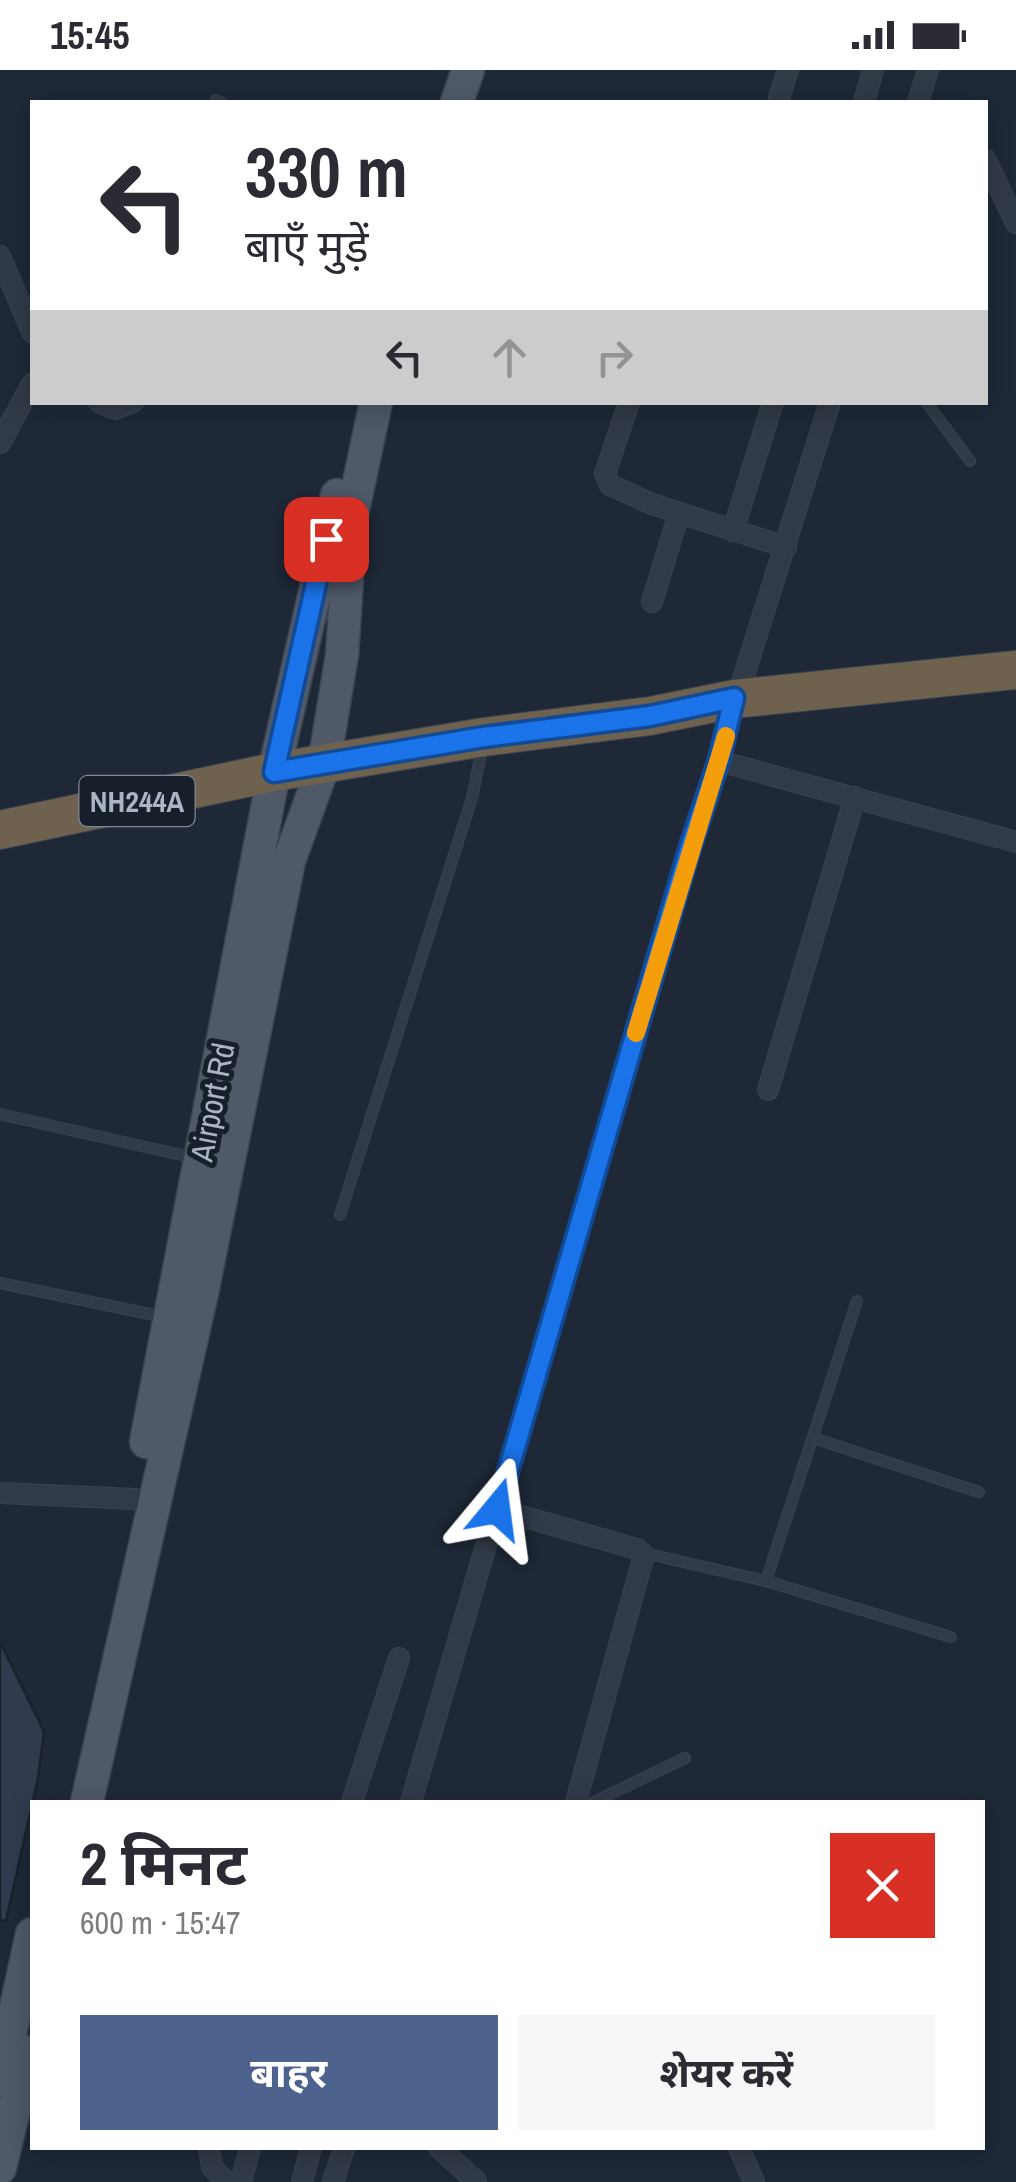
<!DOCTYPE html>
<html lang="hi">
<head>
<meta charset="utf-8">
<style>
	:root { --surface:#fff; --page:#f7f7f7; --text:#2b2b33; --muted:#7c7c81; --accent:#4d638e }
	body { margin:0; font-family:"Archivo Narrow","Noto Sans Devanagari",sans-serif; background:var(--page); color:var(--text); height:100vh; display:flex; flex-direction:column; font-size:38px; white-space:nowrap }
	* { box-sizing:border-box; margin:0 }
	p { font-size:32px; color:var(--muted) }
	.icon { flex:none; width:55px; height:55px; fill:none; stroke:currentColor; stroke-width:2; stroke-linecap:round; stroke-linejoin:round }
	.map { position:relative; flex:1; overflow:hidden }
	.details { position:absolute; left:30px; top:1730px; width:955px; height:350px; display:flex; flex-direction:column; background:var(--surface); border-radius:0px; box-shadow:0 5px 25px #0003 }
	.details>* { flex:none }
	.top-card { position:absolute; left:30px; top:30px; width:958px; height:305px; border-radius:0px; box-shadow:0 5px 25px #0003; background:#fff; color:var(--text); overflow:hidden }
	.pin { position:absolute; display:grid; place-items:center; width:85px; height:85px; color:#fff; margin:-42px; border-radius:20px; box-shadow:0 5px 15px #0006 }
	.me { position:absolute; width:110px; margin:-55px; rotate:16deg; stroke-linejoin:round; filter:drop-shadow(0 0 8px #0008) }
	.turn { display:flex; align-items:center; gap:35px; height:210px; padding:0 50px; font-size:45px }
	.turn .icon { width:130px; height:130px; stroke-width:2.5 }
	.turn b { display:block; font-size:70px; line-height:85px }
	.lanes { display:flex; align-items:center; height:95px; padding:0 50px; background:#0003; justify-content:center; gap:50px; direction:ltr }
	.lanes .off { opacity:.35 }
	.round { display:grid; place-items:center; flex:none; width:105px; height:105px; border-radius:0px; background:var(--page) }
	.head { display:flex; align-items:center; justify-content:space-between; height:170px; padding:0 50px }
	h1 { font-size:60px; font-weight:700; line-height:75px }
	.action { display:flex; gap:20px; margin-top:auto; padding:20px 50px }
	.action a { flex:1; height:115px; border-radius:0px; background:var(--accent); color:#fff; font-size:40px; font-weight:700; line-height:115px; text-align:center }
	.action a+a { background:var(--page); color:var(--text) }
	.status { display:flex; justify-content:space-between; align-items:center; height:70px; padding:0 50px; background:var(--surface); direction:ltr }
	.status svg { height:28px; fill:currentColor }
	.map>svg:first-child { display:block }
</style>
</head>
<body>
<div class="status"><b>15:45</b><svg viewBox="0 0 49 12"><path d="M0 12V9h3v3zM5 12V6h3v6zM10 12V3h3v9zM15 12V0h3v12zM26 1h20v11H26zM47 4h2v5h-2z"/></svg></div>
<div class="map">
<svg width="1016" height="2112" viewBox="0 0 1016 2112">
	<rect width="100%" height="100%" fill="#1e2837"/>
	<!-- building -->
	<path fill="#303c4e" stroke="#19212d" stroke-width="2.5" d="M 0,1572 L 44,1661 L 38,1708 L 6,1851 L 0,1850 Z"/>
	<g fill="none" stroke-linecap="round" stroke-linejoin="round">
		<!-- lane casing -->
		<g stroke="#3b4350" stroke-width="12">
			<g id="lane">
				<path d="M 216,30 L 221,32"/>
				<path d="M 926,332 L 970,391"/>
				<path d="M 0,1044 L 195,1088"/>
				<path d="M 340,1145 L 472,728 L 482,678"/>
				<path d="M 0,1213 L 164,1247"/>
				<path d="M 813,1368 L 979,1422"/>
				<path d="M 644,1483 L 766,1511 L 951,1567"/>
				<path d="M 766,1511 L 857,1231"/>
				<path d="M 594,1732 L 685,1688"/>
			</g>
		</g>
		<!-- street casing -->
		<g stroke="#3b4350" stroke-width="22">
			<g id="street">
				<path d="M 779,28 L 788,0"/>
				<path d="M 864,32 L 873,0"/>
				<path d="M 918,32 L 928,0"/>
				<path d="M 985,89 L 1016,153"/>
				<path d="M 0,186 L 32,262"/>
				<path d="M 99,332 L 115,339 L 133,332"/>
				<path d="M 629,332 L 605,404 L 610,415 L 652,434 L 786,477"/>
				<path d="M 0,373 L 32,314"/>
				<path d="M 733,461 L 773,332"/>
				<path d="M 652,532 L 679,443"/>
				<path d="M 719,691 L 1016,772"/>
				<path d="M 768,1020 L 855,727"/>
				<path d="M 0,1423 L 135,1429"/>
				<path d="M 497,1439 L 637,1479 L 644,1485 L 576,1732"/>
				<path d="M 352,1732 L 399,1588"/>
				<path d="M 411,1732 L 690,777 L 830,332"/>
				<path d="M 209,2078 L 212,2097 L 226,2112"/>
				<path d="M 439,2078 L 476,2111"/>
				<path d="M 739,2078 L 754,2112"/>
				<path d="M 241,2112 L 250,2078"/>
				<path d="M 302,2112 L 311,2078"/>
				<path d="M 333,2112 L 344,2078"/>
			</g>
		</g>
		<!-- primary casing -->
		<g stroke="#3b4350" stroke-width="35">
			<g id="primary">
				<path d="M 457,32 L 468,0"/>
				<path d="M 146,1372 L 274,702 L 337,425"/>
				<path d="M 87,1732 L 202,1223 L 289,791 L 324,694 L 342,585 L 351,450 L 376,332"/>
				<path d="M 0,2010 L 32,1864"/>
				<path d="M 0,2098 L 28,1982"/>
			</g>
		</g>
		<!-- highway casing -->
		<g stroke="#3c4451" stroke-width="40">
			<path id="highway" d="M 0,760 L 274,702 L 484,667 L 650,646 L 734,629 L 1016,600"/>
		</g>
		<!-- lane -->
		<use href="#lane" stroke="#313a47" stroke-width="10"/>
		<!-- street -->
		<use href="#street" stroke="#313a47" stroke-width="20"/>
		<!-- primary -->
		<use href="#primary" stroke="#4f5968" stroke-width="32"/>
		<!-- highway -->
		<use href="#highway" stroke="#6e624e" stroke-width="38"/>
	</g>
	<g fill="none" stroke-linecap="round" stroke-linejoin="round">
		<!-- route casing -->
		<g stroke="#114b97" stroke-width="25">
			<path id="route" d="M 326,469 L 274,702 L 484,667 L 650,646 L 734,628 L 719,690 L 690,777 L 497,1439"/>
		</g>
		<!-- route -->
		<use href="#route" stroke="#1a73e8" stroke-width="18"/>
		<!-- slow -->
		<path stroke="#f59e0b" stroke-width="18" d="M 636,963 L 726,666"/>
	</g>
	<g text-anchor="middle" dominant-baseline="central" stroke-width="10" stroke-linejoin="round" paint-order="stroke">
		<!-- shield labels -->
		<rect fill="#171f2b" stroke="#7f8796" stroke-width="2.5" x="79.5" y="706" width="115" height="50" rx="8"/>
		<g font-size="30" font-weight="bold" fill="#abb4c4">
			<text x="137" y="731">NH244A</text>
		</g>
		<!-- street labels -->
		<g font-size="32" fill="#abb4c4" stroke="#171f2b">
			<text transform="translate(212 1032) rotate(-79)">Airport Rd</text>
		</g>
	</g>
</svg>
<div class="pin" style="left:326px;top:469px;background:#d93025"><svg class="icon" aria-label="arrive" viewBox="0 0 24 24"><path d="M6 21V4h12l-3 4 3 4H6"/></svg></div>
<svg class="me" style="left:497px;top:1439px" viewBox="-20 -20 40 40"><path d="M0-17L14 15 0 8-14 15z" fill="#1a73e8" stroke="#fff" stroke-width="4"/></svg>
<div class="top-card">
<div class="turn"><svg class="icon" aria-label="left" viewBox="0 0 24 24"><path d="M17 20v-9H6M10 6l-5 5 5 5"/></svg><div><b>330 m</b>बाएँ मुड़ें</div></div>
<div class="lanes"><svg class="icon" aria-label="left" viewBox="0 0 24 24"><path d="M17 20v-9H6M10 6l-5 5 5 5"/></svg><svg class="icon off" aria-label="ahead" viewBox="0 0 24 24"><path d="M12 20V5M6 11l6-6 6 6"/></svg><svg class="icon off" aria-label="right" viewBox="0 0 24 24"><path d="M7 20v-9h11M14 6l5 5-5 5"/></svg></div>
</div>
<section class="details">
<div class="head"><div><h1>2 मिनट</h1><p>600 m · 15:47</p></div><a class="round" style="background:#d93025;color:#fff"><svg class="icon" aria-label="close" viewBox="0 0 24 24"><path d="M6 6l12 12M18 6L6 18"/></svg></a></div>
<div class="action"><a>बाहर</a><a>शेयर करें</a></div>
</section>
</div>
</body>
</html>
